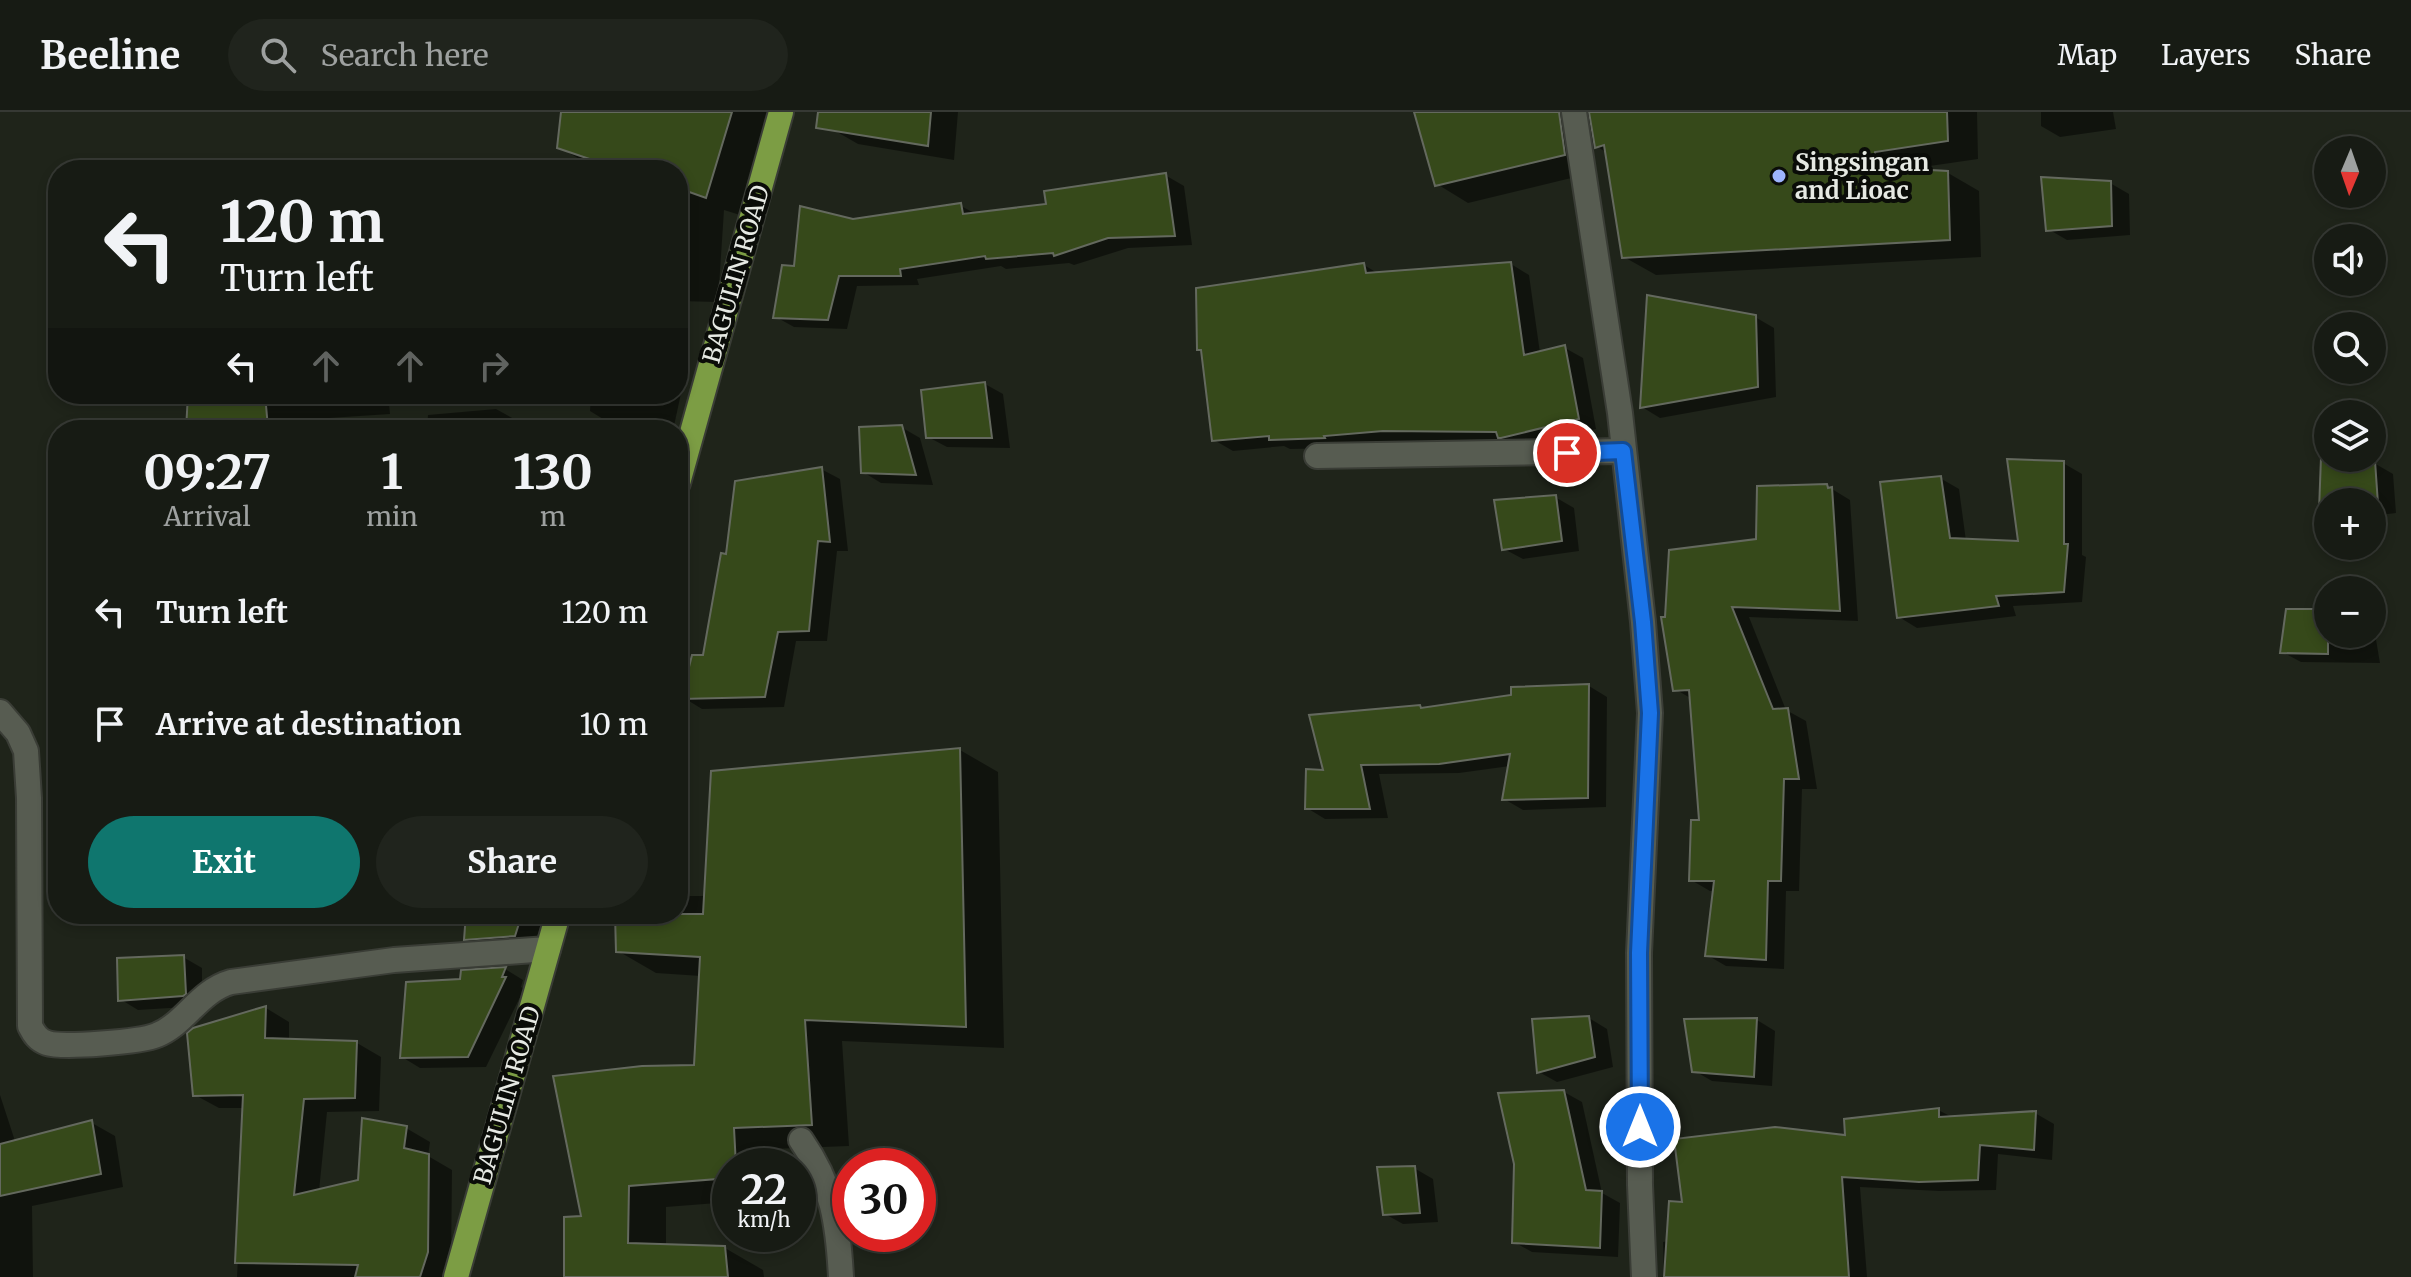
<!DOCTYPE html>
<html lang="en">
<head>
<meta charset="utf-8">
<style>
	:root { --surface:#171b14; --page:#20241d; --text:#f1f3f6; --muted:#9ea1a0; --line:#363934; --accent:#0f766e }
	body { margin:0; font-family:Merriweather,serif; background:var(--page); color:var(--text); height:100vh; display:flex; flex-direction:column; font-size:30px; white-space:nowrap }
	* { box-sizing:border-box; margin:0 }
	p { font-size:26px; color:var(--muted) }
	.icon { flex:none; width:44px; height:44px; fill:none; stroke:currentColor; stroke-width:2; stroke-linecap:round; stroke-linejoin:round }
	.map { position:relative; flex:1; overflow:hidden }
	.details { position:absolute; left:48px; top:308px; width:640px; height:504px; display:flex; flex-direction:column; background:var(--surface); border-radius:32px; box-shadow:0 4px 12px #0003,0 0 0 2px var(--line) }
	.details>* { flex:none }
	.top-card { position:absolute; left:48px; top:48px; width:640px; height:244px; border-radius:32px; box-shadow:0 4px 12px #0003,0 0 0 2px var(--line); background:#171b14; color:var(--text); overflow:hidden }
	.needle { width:52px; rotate:182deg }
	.controls { position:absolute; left:2314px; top:24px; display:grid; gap:16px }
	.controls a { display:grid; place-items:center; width:72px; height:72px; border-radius:50%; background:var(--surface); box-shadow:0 4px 12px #0003,0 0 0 2px var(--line); font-size:40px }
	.speed { position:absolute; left:712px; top:1036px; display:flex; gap:16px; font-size:40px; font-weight:700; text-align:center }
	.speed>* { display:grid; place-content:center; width:104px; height:104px; border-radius:50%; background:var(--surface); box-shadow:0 4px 12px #0003,0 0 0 2px var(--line); line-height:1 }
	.speed small { font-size:20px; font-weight:400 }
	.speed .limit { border:12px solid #d22; background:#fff; color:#111 }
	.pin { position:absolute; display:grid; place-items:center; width:68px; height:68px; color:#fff; margin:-34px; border:4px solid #fff; border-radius:50%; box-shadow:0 2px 8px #0007 }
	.me { position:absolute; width:88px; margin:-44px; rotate:0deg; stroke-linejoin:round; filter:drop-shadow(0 0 6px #0008) }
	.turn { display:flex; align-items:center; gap:28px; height:168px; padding:0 40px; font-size:36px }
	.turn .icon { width:104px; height:104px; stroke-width:2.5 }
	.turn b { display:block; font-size:56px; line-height:68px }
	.lanes { display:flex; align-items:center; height:76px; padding:0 40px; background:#0003; justify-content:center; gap:40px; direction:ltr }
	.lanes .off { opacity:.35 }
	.eta { display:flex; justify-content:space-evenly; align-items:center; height:136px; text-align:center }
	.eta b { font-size:48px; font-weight:700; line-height:56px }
	.action { display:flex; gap:16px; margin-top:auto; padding:16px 40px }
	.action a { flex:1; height:92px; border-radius:48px; background:var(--accent); color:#fff; font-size:32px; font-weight:700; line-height:92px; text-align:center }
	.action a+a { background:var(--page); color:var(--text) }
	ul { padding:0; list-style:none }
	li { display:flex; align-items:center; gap:24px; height:112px; padding:0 40px }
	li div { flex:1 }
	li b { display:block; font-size:30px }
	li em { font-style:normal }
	header { display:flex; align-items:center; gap:48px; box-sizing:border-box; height:112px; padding:0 40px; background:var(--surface); border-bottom:2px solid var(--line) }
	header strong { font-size:38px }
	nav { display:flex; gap:44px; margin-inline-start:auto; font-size:28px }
	.search { width:560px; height:72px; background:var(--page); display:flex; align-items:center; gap:20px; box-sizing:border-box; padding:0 28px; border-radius:44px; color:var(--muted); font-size:30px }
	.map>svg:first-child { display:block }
</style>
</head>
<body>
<header>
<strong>Beeline</strong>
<div class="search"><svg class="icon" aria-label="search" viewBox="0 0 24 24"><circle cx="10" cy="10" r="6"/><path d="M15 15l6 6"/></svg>Search here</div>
<nav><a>Map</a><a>Layers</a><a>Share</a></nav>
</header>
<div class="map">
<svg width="2411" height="1165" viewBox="0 0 2411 1165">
	<rect width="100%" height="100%" fill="#1f241a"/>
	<!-- shadow -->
	<g fill="#0007">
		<path d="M 563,0 L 771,0 L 740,103 L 724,98 L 718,190 L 678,189 L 678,58 L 603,58 L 593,55 L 559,35 Z"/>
		<path d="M 836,0 L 958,0 L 954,48 L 858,32 L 832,17 Z"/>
		<path d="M 1416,0 L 1977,0 L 1978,47 L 1909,57 L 1948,61 L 1979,79 L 1981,145 L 1656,163 L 1624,145 L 1607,41 L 1593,32 L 1596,60 L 1468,91 L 1437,72 Z"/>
		<path d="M 2041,0 L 2113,0 L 2116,17 L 2060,25 L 2041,14 Z"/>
		<path d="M 1165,63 L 1184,74 L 1192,133 L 1128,136 L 1074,153 L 1069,151 L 1006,157 L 1001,154 L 917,167 L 919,173 L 857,174 L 847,217 L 794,215 L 776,205 L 796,157 L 853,109 L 961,94 L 976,102 L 1048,94 Z"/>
		<path d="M 2110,71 L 2129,82 L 2130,123 L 2067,128 L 2048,117 Z"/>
		<path d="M 1511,152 L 1529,163 L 1540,241 L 1565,236 L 1583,246 L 1596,317 L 1520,336 L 1507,329 L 1403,329 L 1342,333 L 1342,336 L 1290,337 L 1284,334 L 1233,339 L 1214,328 L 1364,153 L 1379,162 Z"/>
		<path d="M 1755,205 L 1774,216 L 1776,285 L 1660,306 L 1642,295 Z"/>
		<path d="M 678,254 L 686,258 L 674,314 L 608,310 L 590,299 L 591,282 L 678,282 Z"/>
		<path d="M 985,272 L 1003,282 L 1010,336 L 947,335 L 928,325 Z"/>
		<path d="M 190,282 L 388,282 L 390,302 L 284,309 L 285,318 L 190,318 Z"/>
		<path d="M 496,297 L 514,307 L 514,318 L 427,318 L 428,303 Z"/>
		<path d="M 901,315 L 920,326 L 933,373 L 881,371 L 863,360 Z"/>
		<path d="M 2323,347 L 2374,351 L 2393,362 L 2396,401 L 2372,404 L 2372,390 L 2328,390 L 2328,402 L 2321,398 Z"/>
		<path d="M 2063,351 L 2082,362 L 2082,443 L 2086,445 L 2082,490 L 2013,494 L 2016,504 L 1917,516 L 1899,505 L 1940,366 L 1959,377 L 1966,429 L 2020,431 Z"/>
		<path d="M 821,357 L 840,367 L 848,439 L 837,439 L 827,529 L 796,529 L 784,595 L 702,597 L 684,586 L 705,545 L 728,444 Z"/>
		<path d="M 1827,374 L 1850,388 L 1858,509 L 1749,505 L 1786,598 L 1806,609 L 1817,677 L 1802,677 L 1799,779 L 1786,779 L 1784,857 L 1726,854 L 1707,843 L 1715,779 L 1710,779 L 1691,768 L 1701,710 L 1692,587 L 1675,577 L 1758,429 Z"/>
		<path d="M 1555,385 L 1574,396 L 1579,439 L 1523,447 L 1504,437 Z"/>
		<path d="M 2328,499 L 2328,522 L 2372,522 L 2373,510 L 2380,551 L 2301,550 L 2282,540 Z"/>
		<path d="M 1589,574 L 1607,585 L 1606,695 L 1523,698 L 1504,687 L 1510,654 L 1459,661 L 1379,662 L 1388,706 L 1325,707 L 1307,696 L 1325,660 L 1420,595 L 1424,597 Z"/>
		<path d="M 960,638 L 998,660 L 1004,936 L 842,929 L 849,1034 L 772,1037 L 773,1054 L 730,1054 L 730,1090 L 666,1095 L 666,1134 L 725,1136 L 763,1158 L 764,1165 L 567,1165 L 584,1106 L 696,955 L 701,864 L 656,861 L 618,839 L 617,802 L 678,802 L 678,784 L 706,784 Z"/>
		<path d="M 468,802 L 544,802 L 534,834 L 484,838 L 466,827 Z"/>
		<path d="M 183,845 L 202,856 L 202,894 L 138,898 L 120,887 Z"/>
		<path d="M 505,857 L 523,868 L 521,875 L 524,877 L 486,955 L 420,956 L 402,945 L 462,869 Z"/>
		<path d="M 266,896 L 289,910 L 289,929 L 357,931 L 381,945 L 379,999 L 327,1000 L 319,1079 L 360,1069 L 406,1016 L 430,1030 L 428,1044 L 452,1058 L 451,1154 L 448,1165 L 237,1165 L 245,996 L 219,996 L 195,983 Z"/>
		<path d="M 1589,906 L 1607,917 L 1613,955 L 1557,970 L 1539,960 Z"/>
		<path d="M 1757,908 L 1775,919 L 1772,974 L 1712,969 L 1693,958 Z"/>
		<path d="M 1564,980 L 1582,990 L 1602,1081 L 1620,1091 L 1618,1145 L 1532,1140 L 1514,1130 Z"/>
		<path d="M 0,983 L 15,1029 L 92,1011 L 115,1024 L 123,1075 L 32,1094 L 33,1165 L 0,1165 Z"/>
		<path d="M 1938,998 L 1954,1006 L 2035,1001 L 2054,1012 L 2052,1048 L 1998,1042 L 1996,1078 L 1939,1079 L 1860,1075 L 1867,1165 L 1664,1165 L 1663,1130 L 1668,1129 L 1684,1092 L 1847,1026 Z"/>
		<path d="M 1414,1056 L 1433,1067 L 1438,1110 L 1403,1112 L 1385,1102 Z"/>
	</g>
	<!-- building -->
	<g fill="#36491a" stroke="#64695e" stroke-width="2">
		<path d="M 561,0 L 732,0 L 706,86 L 678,76 L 678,58 L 622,58 L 557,36 Z"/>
		<path d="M 818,0 L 931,0 L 928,34 L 816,16 Z"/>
		<path d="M 1414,0 L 1559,0 L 1565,43 L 1435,74 Z"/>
		<path d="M 1589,0 L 1947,0 L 1948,29 L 1875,40 L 1876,55 L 1948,59 L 1950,128 L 1622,146 L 1604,33 L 1595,36 Z"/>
		<path d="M 1166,61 L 1175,124 L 1108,126 L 1054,144 L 1053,141 L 986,147 L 985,144 L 900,157 L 901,164 L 839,164 L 828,208 L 773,206 L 782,153 L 794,154 L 800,94 L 853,107 L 961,91 L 963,102 L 1046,92 L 1044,79 Z"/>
		<path d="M 2041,65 L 2111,69 L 2112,114 L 2046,119 Z"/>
		<path d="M 1511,150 L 1524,243 L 1565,233 L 1579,307 L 1501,326 L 1498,326 L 1496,320 L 1383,319 L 1324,324 L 1325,326 L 1269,328 L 1269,324 L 1212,329 L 1201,238 L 1197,238 L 1196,176 L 1364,151 L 1366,161 Z"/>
		<path d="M 1647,183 L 1756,203 L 1758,275 L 1640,296 Z"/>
		<path d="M 985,270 L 992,326 L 926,326 L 921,278 Z"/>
		<path d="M 188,282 L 265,282 L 268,316 L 186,318 Z"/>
		<path d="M 902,313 L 916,363 L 861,361 L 859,315 Z"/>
		<path d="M 2321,345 L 2375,349 L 2378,392 L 2328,390 L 2328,398 L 2319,399 Z"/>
		<path d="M 2007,347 L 2064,349 L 2064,432 L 2068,432 L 2064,480 L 1996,484 L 1999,494 L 1897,506 L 1880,370 L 1941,364 L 1950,426 L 2018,429 Z"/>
		<path d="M 822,355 L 830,430 L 818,429 L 809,519 L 778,520 L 765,585 L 681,587 L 692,543 L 703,543 L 721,441 L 726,442 L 735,369 Z"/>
		<path d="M 1827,372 L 1828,376 L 1832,375 L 1840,499 L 1732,495 L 1773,597 L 1788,596 L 1799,667 L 1784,667 L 1781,769 L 1768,769 L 1766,848 L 1705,844 L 1714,769 L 1689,769 L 1691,708 L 1699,708 L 1689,578 L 1673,579 L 1661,505 L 1665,505 L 1669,438 L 1756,427 L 1757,374 Z"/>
		<path d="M 1556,383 L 1562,429 L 1502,438 L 1494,388 Z"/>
		<path d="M 2286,497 L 2328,497 L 2328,542 L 2280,541 Z"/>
		<path d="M 1589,572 L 1588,686 L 1502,688 L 1510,642 L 1439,652 L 1361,653 L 1370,697 L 1305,697 L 1306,657 L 1323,658 L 1309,603 L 1420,593 L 1421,596 L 1511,583 L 1511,575 Z"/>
		<path d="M 960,636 L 966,915 L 805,908 L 812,1013 L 734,1016 L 736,1054 L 730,1054 L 730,1066 L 629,1074 L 628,1131 L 725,1134 L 728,1165 L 564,1165 L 564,1105 L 581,1104 L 553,964 L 642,954 L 694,953 L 700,845 L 616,840 L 615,802 L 703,802 L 711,659 Z"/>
		<path d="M 466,802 L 522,802 L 515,824 L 464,828 Z"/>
		<path d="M 184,843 L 186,882 L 183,884 L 118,889 L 117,846 Z"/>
		<path d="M 506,855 L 502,865 L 506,865 L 468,945 L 400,946 L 406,870 L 460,867 L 461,858 Z"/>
		<path d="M 266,894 L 265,926 L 357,929 L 355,986 L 304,987 L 294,1083 L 358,1068 L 362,1006 L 407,1014 L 404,1036 L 429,1042 L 428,1140 L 420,1165 L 355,1165 L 358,1153 L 235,1151 L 243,983 L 193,984 L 187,921 L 193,916 Z"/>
		<path d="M 1589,904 L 1595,945 L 1537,961 L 1532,907 Z"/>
		<path d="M 1757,906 L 1754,965 L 1692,960 L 1684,907 Z"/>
		<path d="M 1564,978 L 1586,1078 L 1602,1079 L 1600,1136 L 1512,1131 L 1514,1052 L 1498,981 Z"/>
		<path d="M 1939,996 L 1939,1005 L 2036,999 L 2034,1038 L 1980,1033 L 1978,1068 L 1919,1070 L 1842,1065 L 1849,1165 L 1664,1165 L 1669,1089 L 1682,1090 L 1674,1027 L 1775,1015 L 1845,1023 L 1844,1007 Z"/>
		<path d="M 92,1008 L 101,1062 L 0,1084 L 0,1032 Z"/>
		<path d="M 1415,1054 L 1420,1101 L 1383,1103 L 1377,1055 Z"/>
	</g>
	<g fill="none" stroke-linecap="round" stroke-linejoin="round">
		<!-- minor casing -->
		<g stroke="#3a3d36" stroke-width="28">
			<g id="minor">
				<path d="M 1574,0 L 1620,301 L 1643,510 L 1650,601 L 1639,841 L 1640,1073 L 1644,1165"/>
				<path d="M 1317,344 L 1623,339"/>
				<path d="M 0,600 L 18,621 L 26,639 L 29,686 L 30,914 C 34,922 38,928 47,931 C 62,936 141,930 157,923 C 185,912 199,879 231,870 L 394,848 L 548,837"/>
				<path d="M 801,1028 C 833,1074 838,1110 841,1165"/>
			</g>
		</g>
		<!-- major casing -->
		<g stroke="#3a3d36" stroke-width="28">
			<g id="major">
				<path d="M 678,371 L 781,0"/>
				<path d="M 456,1165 L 558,802"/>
			</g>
		</g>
		<!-- minor -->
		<use href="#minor" stroke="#575c51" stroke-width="24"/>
		<!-- major -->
		<use href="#major" stroke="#7c9d44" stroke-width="24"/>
	</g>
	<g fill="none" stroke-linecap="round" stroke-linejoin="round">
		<!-- route casing -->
		<g stroke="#114b97" stroke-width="20">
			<path id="route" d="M 1567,341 L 1623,339 L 1643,510 L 1650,601 L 1639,841 L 1640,1015"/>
		</g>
		<!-- route -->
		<use href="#route" stroke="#1a73e8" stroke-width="14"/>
	</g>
	<!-- markers -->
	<circle fill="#9db4fd" stroke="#0a0c08" stroke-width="3" cx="1779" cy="64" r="8"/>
	<g text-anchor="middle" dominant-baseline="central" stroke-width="8" stroke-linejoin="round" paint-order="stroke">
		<!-- poi labels -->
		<g font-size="24" font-weight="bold" fill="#e6e9e3" stroke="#0a0c08" text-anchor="start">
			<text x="1795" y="50">Singsingan<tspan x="1795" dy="28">and Lioac</tspan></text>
		</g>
		<!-- street labels -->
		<g font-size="24" fill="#e6e9e3" stroke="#0a0c08">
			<text transform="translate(736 162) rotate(-74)">BAGULIN ROAD</text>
			<text transform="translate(507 983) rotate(-74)">BAGULIN ROAD</text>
		</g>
	</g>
</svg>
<div class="controls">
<a><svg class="needle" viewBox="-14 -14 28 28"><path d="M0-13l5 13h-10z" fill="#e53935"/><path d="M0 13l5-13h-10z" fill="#9ea1a0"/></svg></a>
<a><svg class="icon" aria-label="sound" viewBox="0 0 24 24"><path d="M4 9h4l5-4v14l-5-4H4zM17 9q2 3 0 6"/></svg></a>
<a><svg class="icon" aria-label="search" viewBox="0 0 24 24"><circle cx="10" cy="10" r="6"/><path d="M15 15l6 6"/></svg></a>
<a><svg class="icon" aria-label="layers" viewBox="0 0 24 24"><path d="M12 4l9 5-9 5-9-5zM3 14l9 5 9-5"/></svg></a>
<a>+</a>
<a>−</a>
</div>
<div class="speed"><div>22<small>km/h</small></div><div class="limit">30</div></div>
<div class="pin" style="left:1567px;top:341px;background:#d93025"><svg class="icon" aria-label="arrive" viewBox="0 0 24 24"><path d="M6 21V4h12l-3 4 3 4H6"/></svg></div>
<svg class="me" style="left:1640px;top:1015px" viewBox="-20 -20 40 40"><circle r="17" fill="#1a73e8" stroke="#fff" stroke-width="3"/><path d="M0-11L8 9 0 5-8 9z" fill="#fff"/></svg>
<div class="top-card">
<div class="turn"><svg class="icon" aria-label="left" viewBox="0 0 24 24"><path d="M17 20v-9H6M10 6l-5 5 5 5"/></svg><div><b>120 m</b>Turn left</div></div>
<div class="lanes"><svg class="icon" aria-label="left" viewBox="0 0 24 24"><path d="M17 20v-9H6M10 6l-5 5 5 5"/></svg><svg class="icon off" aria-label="ahead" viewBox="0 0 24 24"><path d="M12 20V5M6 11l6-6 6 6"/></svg><svg class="icon off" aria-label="ahead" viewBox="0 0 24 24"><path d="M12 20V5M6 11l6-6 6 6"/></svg><svg class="icon off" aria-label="right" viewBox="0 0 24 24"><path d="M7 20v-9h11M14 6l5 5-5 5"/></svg></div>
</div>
<section class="details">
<div class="eta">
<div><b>09:27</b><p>Arrival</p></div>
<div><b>1</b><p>min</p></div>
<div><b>130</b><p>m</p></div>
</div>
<ul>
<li><svg class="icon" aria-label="left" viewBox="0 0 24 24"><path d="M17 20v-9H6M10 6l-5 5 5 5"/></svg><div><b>Turn left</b></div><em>120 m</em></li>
<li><svg class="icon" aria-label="arrive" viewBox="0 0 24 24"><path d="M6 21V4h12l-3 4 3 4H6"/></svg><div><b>Arrive at destination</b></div><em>10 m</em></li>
</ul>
<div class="action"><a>Exit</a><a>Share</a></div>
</section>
</div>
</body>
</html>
